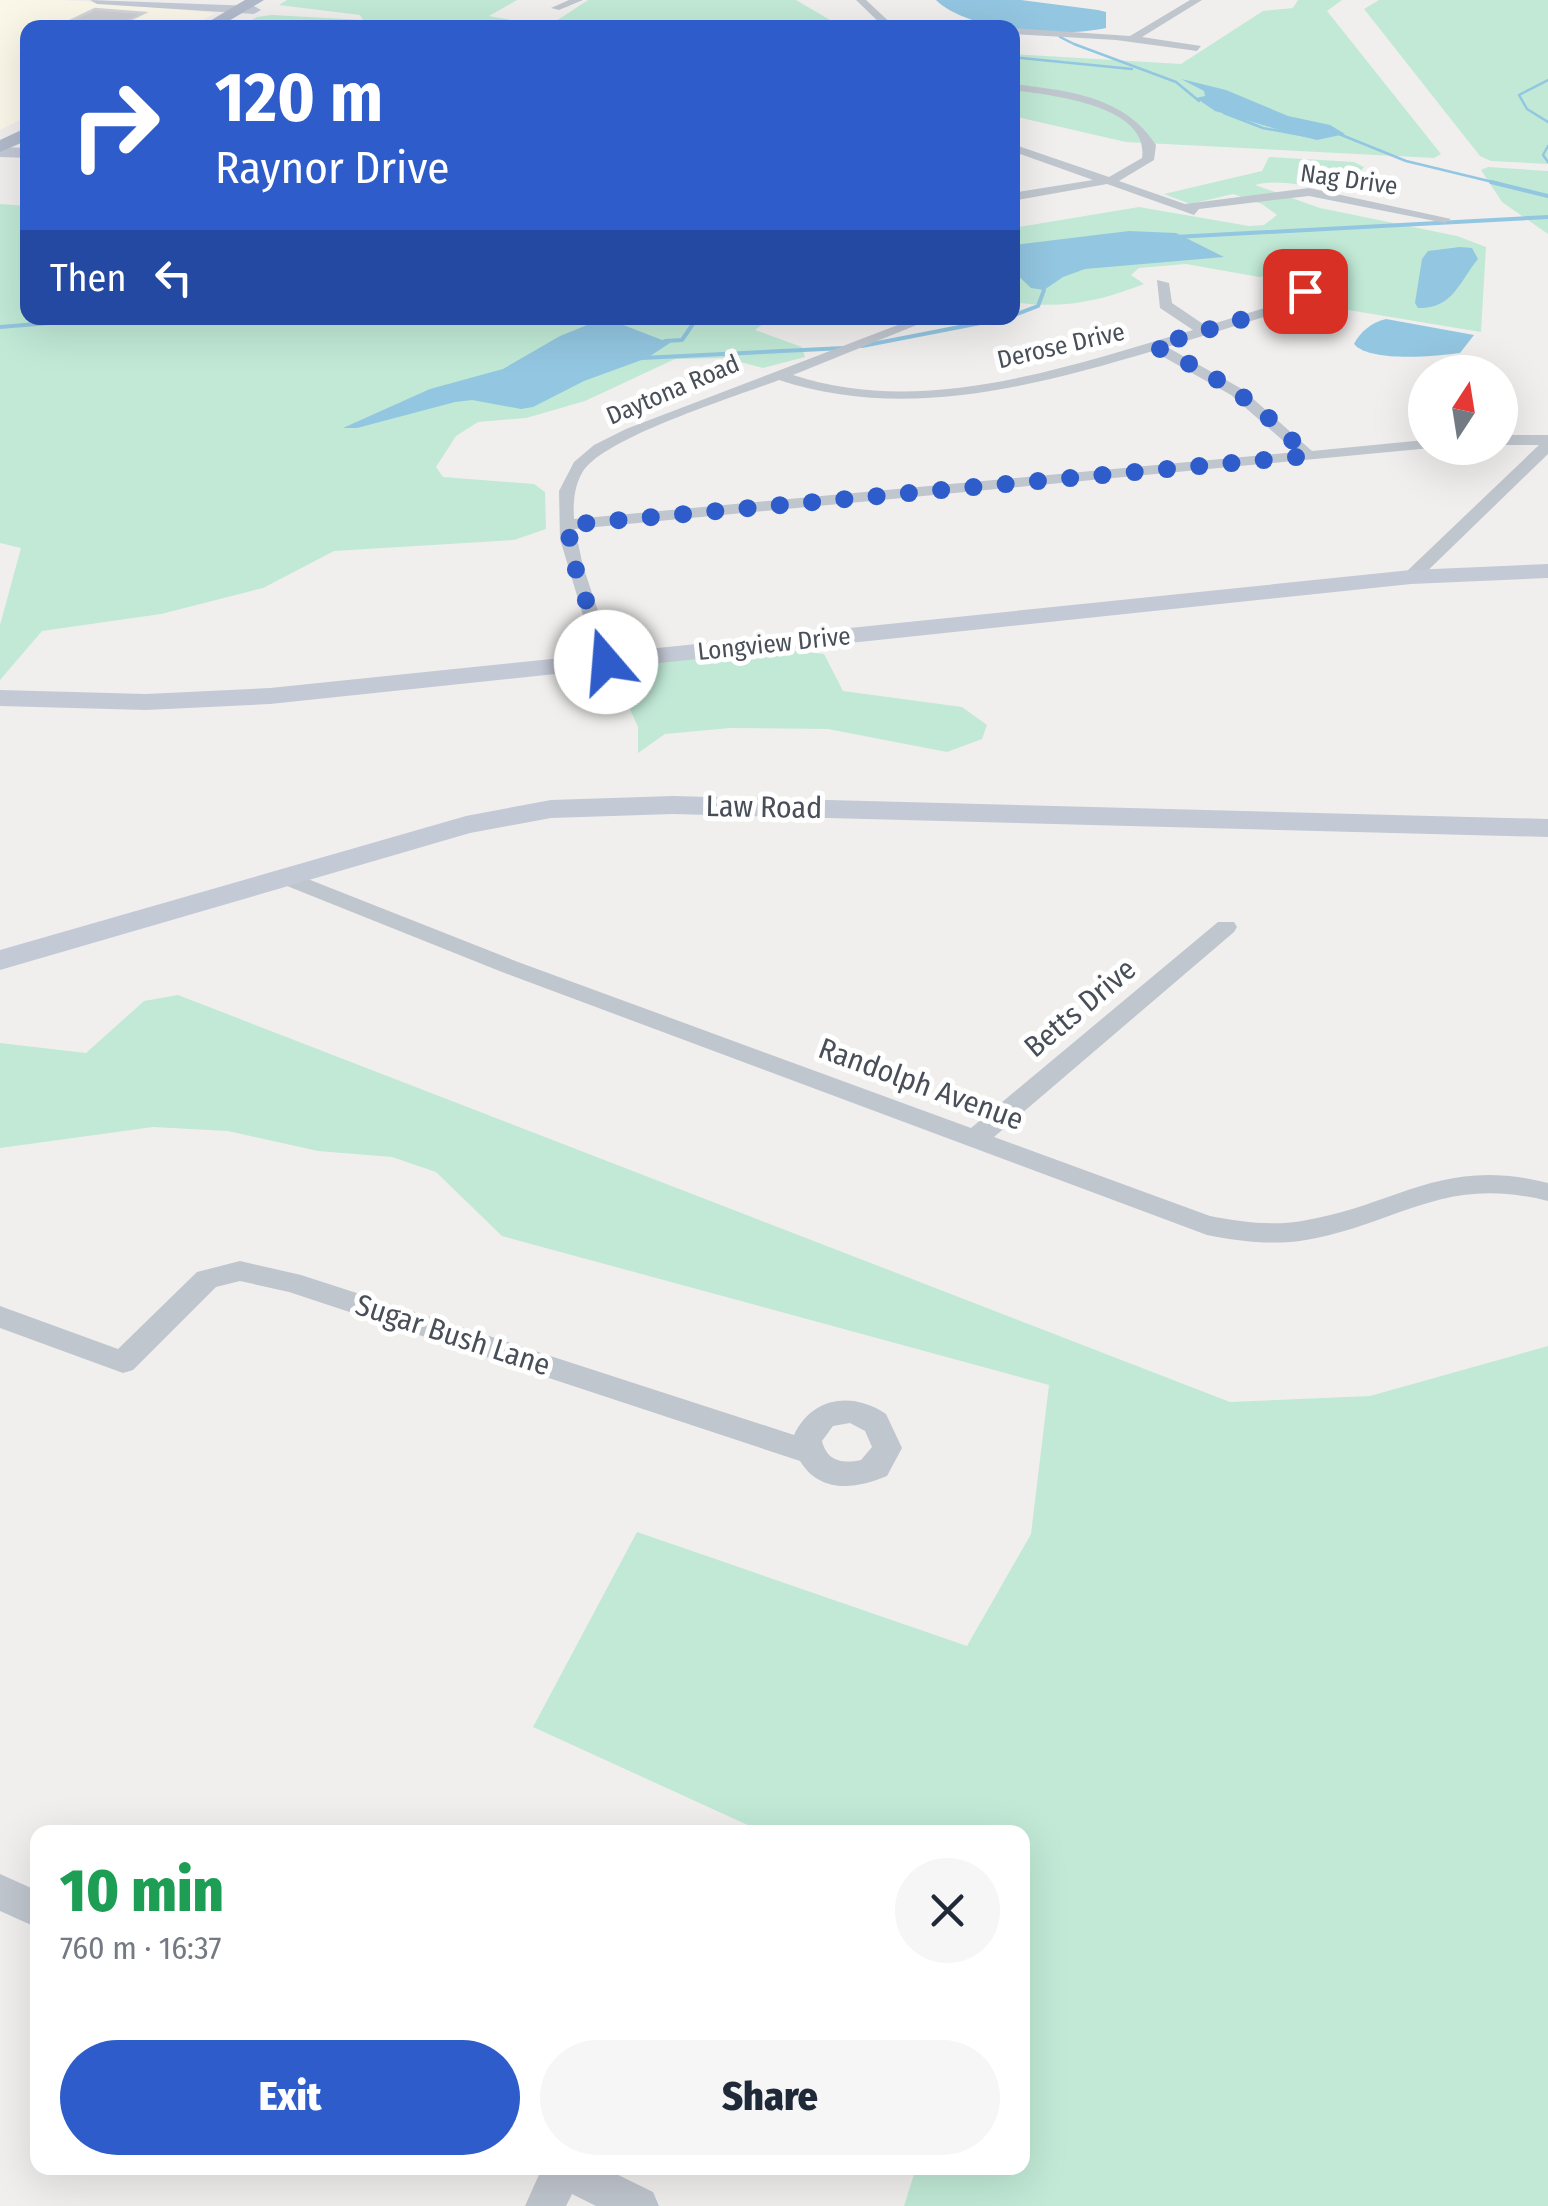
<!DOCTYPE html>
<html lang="en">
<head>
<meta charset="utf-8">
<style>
	:root { --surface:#fff; --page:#f6f6f7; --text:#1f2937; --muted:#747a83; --accent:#2e5ccb }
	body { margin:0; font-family:"Fira Sans Condensed",sans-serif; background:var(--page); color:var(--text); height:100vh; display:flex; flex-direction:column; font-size:38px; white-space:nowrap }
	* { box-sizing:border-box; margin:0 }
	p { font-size:32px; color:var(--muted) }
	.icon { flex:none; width:55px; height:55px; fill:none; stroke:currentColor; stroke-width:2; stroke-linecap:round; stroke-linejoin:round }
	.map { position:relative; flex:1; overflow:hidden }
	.sheet { position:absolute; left:30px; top:1825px; width:1000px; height:350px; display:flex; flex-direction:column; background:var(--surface); border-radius:20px; box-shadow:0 10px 40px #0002 }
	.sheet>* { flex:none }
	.guide { position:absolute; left:20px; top:20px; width:1000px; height:305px; border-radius:20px; box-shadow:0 10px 40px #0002; background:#2e5ccb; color:#fff; overflow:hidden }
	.needle { width:65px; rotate:12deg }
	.fabs { position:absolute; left:1408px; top:355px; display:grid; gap:20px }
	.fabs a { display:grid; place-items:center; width:110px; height:110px; border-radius:50%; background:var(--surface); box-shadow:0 10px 40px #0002; font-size:50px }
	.pin { position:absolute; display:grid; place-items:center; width:85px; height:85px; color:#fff; margin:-42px; border-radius:20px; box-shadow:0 5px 15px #0006 }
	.me { position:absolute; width:110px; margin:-55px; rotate:342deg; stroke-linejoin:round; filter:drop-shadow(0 0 8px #0008) }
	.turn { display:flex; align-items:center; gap:35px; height:210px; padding:0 30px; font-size:45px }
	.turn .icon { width:130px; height:130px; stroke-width:2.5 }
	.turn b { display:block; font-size:70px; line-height:85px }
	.then { display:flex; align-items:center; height:95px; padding:0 30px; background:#0003; gap:20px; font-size:38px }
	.round { display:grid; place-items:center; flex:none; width:105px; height:105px; border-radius:52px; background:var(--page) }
	.summary { display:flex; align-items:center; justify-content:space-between; height:170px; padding:0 30px }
	h1 { font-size:60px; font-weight:800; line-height:75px; color:#1e9e55 }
	.button { display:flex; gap:20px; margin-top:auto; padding:20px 30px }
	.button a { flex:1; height:115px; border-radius:60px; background:var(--accent); color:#fff; font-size:40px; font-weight:800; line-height:115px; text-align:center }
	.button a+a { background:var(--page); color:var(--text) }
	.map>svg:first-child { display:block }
</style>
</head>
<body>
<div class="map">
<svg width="1548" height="2206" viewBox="0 0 1548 2206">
	<rect width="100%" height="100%" fill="#f0efee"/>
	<!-- commercial -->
	<path fill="#faf7e9" d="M 0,0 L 64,0 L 215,13 L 191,27 L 28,28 L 27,116 L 0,130 Z"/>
	<!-- green -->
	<g fill="#c1e9d6">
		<path d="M 287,0 L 517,0 L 489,16 L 538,25 L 553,23 L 588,0 L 796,0 L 842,27 L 481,28 L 445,23 L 416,28 L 239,28 L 257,17 L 272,15 L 363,20 L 360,15 L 279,5 Z"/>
		<path d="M 1298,0 L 1342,0 L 1327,11 L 1441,154 L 1434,158 L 1126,142 L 1013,116 L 1012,54 L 1181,64 L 1263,11 L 1293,8 Z"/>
		<path d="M 1379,0 L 1548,0 L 1548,164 L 1491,161 L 1480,156 L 1364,9 Z"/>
		<path d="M 1269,157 L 1354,162 L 1364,167 C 1336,204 1291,174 1255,185 L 1320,208 L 1457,236 L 1486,247 L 1481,332 L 1330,307 L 1329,300 L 1292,271 L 1259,277 L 1186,264 L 1139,268 L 1131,275 L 1144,284 C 1103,300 1065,309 1020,303 L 1013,292 L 1013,228 L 1139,207 L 1249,226 L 1264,225 L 1277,215 L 1262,204 L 1233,194 L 1190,204 L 1164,194 L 1262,171 Z"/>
		<path d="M 1488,167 L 1548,171 L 1548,234 L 1502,202 L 1481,170 Z"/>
		<path d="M 0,204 L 27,206 L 28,318 L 771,318 L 755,330 L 802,347 L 805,357 L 763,368 L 725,358 L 675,359 L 585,401 L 526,418 L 478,422 L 456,436 L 436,467 L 443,477 L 534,484 L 545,492 L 546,529 L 514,540 L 334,551 L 263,588 L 161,614 L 42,631 L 0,680 L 0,625 L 21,548 L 0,543 Z"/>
		<path d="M 780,649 L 824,654 L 843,691 L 962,707 L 987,725 L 982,739 L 947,752 L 828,729 L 730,728 L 665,734 L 638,753 L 638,727 L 623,694 L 587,677 L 599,668 Z"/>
		<path d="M 178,995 L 1230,1402 L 1370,1396 L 1548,1346 L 1548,2206 L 904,2206 L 916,2168 L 1022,2168 L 1022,1832 L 763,1832 L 533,1727 L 637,1532 L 967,1646 L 1031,1534 L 1049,1385 L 502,1236 L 436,1172 L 392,1157 L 318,1151 L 228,1131 L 153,1127 L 0,1148 L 0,1043 L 86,1053 L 144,1001 Z"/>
	</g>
	<!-- water -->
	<g fill="#93c6e1">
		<path d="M 936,0 L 1021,0 L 1098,10 L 1106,12 L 1106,28 C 1062,38 967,31 936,0 Z"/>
		<path d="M 1181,79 L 1226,90 L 1288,116 L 1330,125 L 1345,134 L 1317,140 L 1293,134 L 1215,111 L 1196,98 L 1205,96 L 1204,91 Z"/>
		<path d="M 1129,231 L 1176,233 L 1224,257 L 1085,269 L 1063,277 L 1044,290 L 1031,288 L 1013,271 L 1013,245 Z"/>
		<path d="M 1460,247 L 1472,248 L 1478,259 C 1459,282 1453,309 1418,308 L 1415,303 L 1422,259 L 1428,251 Z"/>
		<path d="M 1386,319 L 1474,335 L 1460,353 C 1437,356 1370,363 1354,344 C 1360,332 1372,322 1386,319 Z"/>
		<path d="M 597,321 L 613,321 L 670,343 L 647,358 L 584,381 L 533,407 L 521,409 L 472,400 L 455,402 L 357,428 L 343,428 L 430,389 L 503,369 L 560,336 Z"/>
	</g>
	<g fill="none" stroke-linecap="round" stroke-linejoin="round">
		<!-- stream-far1 -->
		<g stroke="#93c6e1" stroke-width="2.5">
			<path d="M 1043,28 L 1059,32 L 1060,37 L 1074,44 L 1176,82 L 1199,101"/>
			<path d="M 1012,57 L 1132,69"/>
			<path d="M 1548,80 L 1519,95 L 1527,109 L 1548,122"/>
			<path d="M 1224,113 L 1263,128 L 1312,137"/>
			<path d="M 1339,134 L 1406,161 L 1501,184"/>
			<path d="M 1548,146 L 1543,155 L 1548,162"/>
		</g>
		<!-- stream -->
		<g stroke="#93c6e1" stroke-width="4">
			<path d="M 1491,182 L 1548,196"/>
			<path d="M 1175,237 L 1548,217"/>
			<path d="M 1012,316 L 1038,306 L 1044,290 L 1041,285"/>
			<path d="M 0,327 L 111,318"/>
			<path d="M 665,341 L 682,340 L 697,318"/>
			<path d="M 862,346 L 1006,318"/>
			<path d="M 642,358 L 844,348"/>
		</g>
	</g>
	<!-- building -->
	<path fill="#cccdd2" stroke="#d3d4d9" stroke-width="2.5" d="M 95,9 L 144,13 L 114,28 L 63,24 Z"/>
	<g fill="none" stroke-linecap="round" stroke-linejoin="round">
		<!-- street -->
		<g fill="#c0c6ce" fill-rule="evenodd">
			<path d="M 569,0 L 583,0 L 559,10 L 551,8 Z"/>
			<path d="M 856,0 L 866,0 L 896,28 L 885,28 Z"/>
			<path d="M 1190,0 L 1202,0 L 1142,37 L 1201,46 L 1197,51 L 1116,40 L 1012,34 L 1012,28 L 1130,36 Z"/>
			<path d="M 1012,84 C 1066,90 1125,96 1156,145 L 1154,160 L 1119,181 L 1185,204 L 1309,188 L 1451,219 L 1445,223 L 1309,196 L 1199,209 L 1194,215 L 1107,184 L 1012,201 L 1012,193 L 1093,180 L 1012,151 L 1012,144 L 1109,177 L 1142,158 C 1150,105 1050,95 1012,90 Z"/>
			<path d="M 1273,265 L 1310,288 L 1309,303 L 1167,347 L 1242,389 L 1312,451 L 1425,440 L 1425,448 L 1431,448 L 575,529 L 583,566 L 615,662 L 606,668 L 597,662 L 560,539 L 559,491 L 574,462 L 594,445 L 626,429 L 916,318 L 934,318 L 793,375 C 924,418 1066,367 1193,330 L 1160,308 L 1157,280 L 1169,283 L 1172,303 L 1206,326 L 1297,298 L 1298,292 L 1268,272 L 1268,266 ZM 1153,351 L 1231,395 L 1296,452 L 574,519 C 573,504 574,487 582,473 C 601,438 738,396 779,380 C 904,421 1031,387 1153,351 Z"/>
			<path d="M 1500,435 L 1548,435 L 1548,454 L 1417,581 L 1405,581 L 1405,573 L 1539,445 L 1500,445 Z"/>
			<path d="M 285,870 L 518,962 L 971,1128 L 1218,922 L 1234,922 L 1237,927 L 1234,932 L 994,1137 L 1210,1216 C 1240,1222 1272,1226 1302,1221 C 1399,1205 1441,1156 1548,1183 L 1548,1201 C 1440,1174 1398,1226 1300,1241 C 1269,1245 1237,1241 1207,1235 L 502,972 L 277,882 L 274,877 L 277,872 Z"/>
			<path d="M 240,1261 L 301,1275 L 794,1435 C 812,1397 852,1391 886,1414 L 902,1448 L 887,1476 C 856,1489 820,1494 800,1461 L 289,1292 L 240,1281 L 216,1287 L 133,1370 L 123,1373 L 0,1328 L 0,1306 L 118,1349 L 197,1272 ZM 850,1423 L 865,1431 L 872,1447 L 861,1460 C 842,1464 827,1461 822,1441 L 833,1426 Z"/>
			<path d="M 0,1874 L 38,1891 L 38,1928 L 0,1911 Z"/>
			<path d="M 542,2168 L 604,2168 L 653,2192 L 659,2206 L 596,2206 L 572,2194 L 566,2206 L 525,2206 Z"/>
		</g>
		<!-- secondary -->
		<g fill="#c3c9d5" fill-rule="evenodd">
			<path d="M 90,0 L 254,6 L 261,10 L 254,14 L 97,4 Z"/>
			<path d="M 0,147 L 28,148 L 28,158 L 0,157 Z"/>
			<path d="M 1548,564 L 1548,578 L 1411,584 L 270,704 L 146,710 L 0,706 L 0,690 L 146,694 L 270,688 L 1411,570 Z"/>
			<path d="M 673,796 L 1548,819 L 1548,837 L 673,814 L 551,818 L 470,833 L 0,970 L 0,950 L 466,816 L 551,800 Z"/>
		</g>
		<!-- primary -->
		<g fill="#b1baca" fill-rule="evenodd">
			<path d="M 245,0 L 264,0 L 217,28 L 198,28 Z"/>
			<path d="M 28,127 L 28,140 L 0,152 L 0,140 Z"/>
		</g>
	</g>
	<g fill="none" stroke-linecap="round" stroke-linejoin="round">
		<!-- route -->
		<path stroke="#2e5ccb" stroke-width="18" stroke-dasharray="0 32.4" d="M 606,662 L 576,570 L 567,525 L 1307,456 C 1255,400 1222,379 1154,346 L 1300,302 L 1306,297 L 1305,291"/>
	</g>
	<g text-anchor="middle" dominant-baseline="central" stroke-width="10" stroke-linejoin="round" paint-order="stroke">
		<!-- far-street labels -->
		<g font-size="25" fill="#484f59" stroke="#fff">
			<text transform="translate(1349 180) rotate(8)">Nag Drive</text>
			<text transform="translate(1061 346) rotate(-13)">Derose Drive</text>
			<text transform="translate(673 390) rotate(-23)">Daytona Road</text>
			<text transform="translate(774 644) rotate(-6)">Longview Drive</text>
		</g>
		<!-- street labels -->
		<g font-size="30" fill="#484f59" stroke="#fff">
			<text transform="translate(764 807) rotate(1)">Law Road</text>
			<text transform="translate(1080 1008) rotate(-40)">Betts Drive</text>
			<text transform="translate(921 1084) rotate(20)">Randolph Avenue</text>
			<text transform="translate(453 1335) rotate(18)">Sugar Bush Lane</text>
		</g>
	</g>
</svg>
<div class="fabs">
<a><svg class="needle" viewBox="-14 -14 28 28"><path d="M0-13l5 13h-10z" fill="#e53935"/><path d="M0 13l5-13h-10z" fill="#747a83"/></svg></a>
</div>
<div class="pin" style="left:1305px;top:291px;background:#d93025"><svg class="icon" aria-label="arrive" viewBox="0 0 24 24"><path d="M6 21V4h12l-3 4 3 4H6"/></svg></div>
<svg class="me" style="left:606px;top:662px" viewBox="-20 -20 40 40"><circle r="19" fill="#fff"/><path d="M0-13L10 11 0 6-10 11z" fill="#2e5ccb"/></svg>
<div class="guide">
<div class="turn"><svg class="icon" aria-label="right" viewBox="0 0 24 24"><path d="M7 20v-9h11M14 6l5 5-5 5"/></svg><div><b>120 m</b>Raynor Drive</div></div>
<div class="then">Then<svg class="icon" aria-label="left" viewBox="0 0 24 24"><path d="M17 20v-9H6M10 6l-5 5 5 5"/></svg></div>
</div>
<section class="sheet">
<div class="summary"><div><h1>10 min</h1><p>760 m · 16:37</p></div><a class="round"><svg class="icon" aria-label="close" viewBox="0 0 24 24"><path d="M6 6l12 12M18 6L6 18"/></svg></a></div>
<div class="button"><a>Exit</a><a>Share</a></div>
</section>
</div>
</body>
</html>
